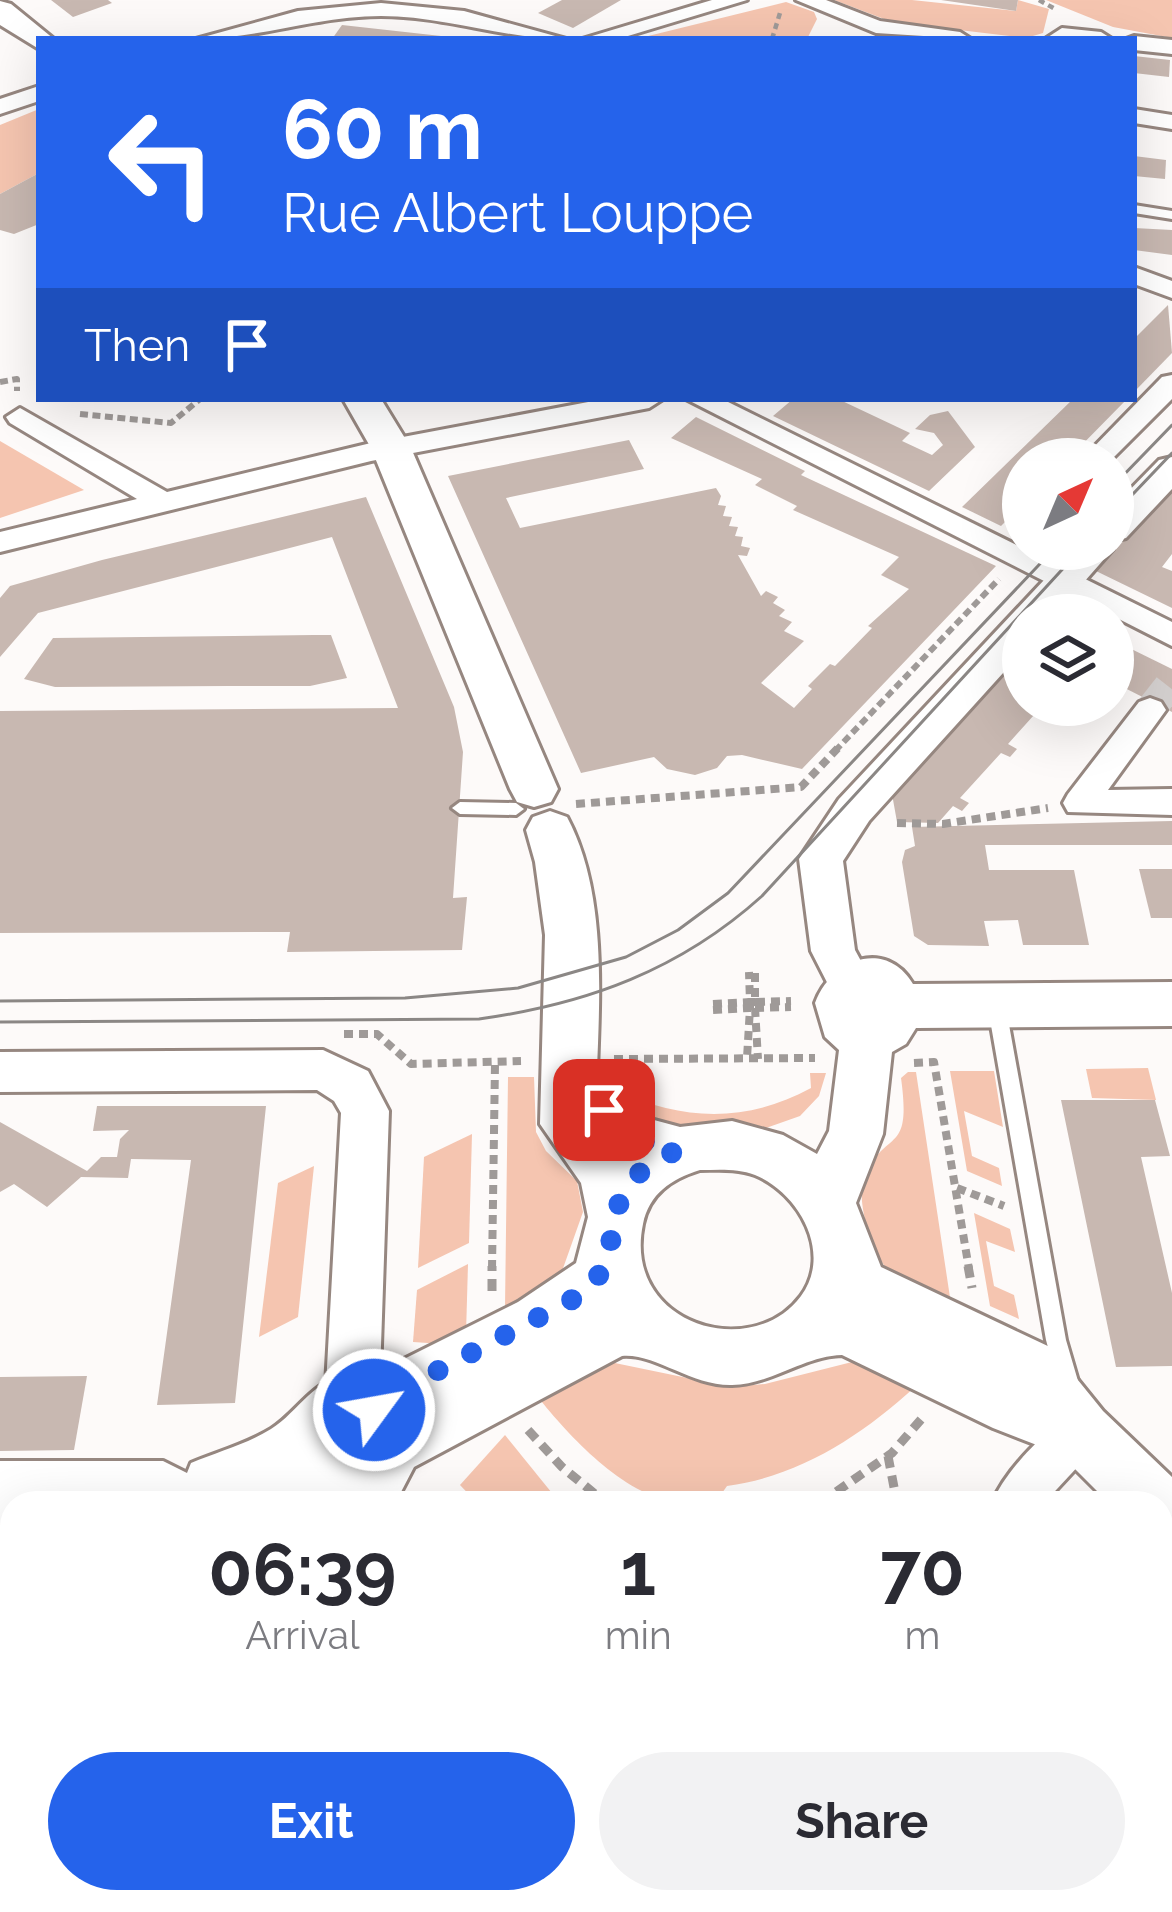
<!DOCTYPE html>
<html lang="en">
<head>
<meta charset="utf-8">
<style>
	:root { --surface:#fff; --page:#f2f2f3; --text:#2b2b33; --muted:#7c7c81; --accent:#2563eb }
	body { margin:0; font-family:Raleway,sans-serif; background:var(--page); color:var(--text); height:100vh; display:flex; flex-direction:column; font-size:45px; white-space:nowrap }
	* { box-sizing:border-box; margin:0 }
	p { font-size:39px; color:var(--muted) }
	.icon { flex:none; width:66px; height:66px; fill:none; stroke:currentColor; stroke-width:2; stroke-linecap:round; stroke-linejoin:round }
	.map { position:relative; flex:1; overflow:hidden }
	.panel { position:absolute; left:0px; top:1491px; width:1173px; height:423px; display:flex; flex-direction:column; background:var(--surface); border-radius:36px 36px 0 0; box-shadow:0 12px 48px #0002 }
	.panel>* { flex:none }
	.hud { position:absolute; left:36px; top:36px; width:1101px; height:366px; border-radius:0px; box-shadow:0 12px 48px #0002; background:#2563eb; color:#fff; overflow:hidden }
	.needle { width:78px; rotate:44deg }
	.controls { position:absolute; left:1002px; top:438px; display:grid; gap:24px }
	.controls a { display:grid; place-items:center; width:132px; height:132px; border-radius:50%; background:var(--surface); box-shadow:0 12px 48px #0002; font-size:60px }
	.pin { position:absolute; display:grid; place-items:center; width:102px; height:102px; color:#fff; margin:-51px; border-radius:24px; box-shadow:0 6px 18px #0006 }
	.me { position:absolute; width:132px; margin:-66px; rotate:58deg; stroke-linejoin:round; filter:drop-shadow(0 0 9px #0008) }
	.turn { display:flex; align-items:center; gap:42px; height:252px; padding:0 48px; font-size:54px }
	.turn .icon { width:156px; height:156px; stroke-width:2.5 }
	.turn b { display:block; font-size:84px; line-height:102px }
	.then { display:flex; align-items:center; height:114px; padding:0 48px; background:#0003; gap:24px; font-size:45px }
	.eta { display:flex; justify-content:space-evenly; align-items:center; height:204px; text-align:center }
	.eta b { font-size:72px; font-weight:700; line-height:84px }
	.primary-button { display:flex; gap:24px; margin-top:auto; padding:24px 48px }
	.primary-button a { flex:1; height:138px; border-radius:72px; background:var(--accent); color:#fff; font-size:48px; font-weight:700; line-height:138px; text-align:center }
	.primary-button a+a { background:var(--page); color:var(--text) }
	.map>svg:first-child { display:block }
</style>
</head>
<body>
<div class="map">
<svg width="1172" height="1912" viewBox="0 0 1172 1912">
	<rect width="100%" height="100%" fill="#fdfaf9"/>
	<!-- built -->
	<path fill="#fdeee7" d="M 269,1902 L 1098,1902 L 1108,1912 L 261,1912 Z"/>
	<!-- green -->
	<g fill="#f5c5b0">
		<path d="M 834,0 L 912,0 L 1016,11 L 1018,0 L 1049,9 L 1043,33 L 1026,38 L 892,22 Z"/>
		<path d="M 1046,0 L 1172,0 L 1172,38 L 1113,27 Z"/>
		<path d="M 786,2 L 814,12 L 817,19 L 807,39 L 636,39 Z"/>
		<path d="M 39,109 L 39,173 L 0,194 L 0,125 Z"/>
		<path d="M 0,441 L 84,490 L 0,518 Z"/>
		<path d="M 1148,1068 L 1156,1100 L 1092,1098 L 1086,1069 Z"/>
		<path d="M 950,1071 L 994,1071 L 1003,1127 L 964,1111 L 972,1156 L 999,1168 L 1002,1186 L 967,1171 Z"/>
		<path d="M 908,1072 L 916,1072 L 951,1304 C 933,1295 907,1287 892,1274 C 873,1259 855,1200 864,1178 C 886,1126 912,1158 901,1078 Z"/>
		<path d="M 810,1073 L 826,1073 L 819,1096 L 800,1116 L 766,1128 L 658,1125 L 596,1076 L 616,1075 L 617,1091 C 683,1121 747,1123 811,1088 Z"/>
		<path d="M 508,1077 L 534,1077 L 536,1132 L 546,1151 L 577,1181 L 583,1212 L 561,1274 L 505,1307 Z"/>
		<path d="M 472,1134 L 469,1243 L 418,1268 L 424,1157 Z"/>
		<path d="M 314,1166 L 298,1317 L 259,1337 L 278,1183 Z"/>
		<path d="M 974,1213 L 1010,1229 L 1015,1252 L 986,1241 L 994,1286 L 1014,1295 L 1019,1319 L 990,1306 Z"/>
		<path d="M 468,1264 L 466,1334 L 443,1344 L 413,1342 L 417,1290 Z"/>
		<path d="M 610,1362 L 731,1387 L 765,1384 L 852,1362 L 915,1387 C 861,1436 800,1476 727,1486 L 715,1503 C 703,1503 689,1505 677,1503 C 622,1494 570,1437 537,1396 Z"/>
		<path d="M 505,1435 L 560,1503 L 477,1503 L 460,1485 Z"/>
		<path d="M 269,1902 L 436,1902 L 429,1912 L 261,1912 Z"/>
		<path d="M 881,1902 L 1098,1902 L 1108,1912 L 883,1912 Z"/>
	</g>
	<!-- building -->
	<g fill="#c8b8b1">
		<path d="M 51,0 L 108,0 L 112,3 L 73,17 Z"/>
		<path d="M 562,0 L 621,0 L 573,28 L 538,13 Z"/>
		<path d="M 941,0 L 1018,0 L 1016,11 Z"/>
		<path d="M 342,25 L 441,36 L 441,39 L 332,39 Z"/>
		<path d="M 1134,56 L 1170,60 L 1169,77 L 1134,73 Z"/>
		<path d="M 1134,156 L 1166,160 L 1165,179 L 1134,176 Z"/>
		<path d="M 39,173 L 39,224 L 14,234 L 0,230 L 0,194 Z"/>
		<path d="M 1134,228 L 1172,230 L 1172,255 L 1134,250 Z"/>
		<path d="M 1168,305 L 1172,353 L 1134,392 L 1134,339 Z"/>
		<path d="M 793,399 L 838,399 L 910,433 L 902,441 L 932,455 L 943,445 L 934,433 L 915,429 L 930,415 L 948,411 L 975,447 L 929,491 L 773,416 Z"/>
		<path d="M 1073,399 L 1127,399 L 1068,459 L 1023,459 L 1023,504 L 1001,526 L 962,507 Z"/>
		<path d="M 696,417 L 805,471 L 801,475 L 996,566 L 802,769 L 742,755 L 727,756 L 717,768 L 695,775 L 667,769 L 654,757 L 581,773 L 448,476 L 629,440 L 644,469 L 506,498 L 520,528 L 716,488 L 721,496 L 718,505 L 726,506 L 723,516 L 732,517 L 729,526 L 738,527 L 735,536 L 743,537 L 741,546 L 750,548 L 747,556 L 738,555 L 761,596 L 766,591 L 778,597 L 773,603 L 785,610 L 779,616 L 792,622 L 784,631 L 804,641 L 761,683 L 794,708 L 812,689 L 808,686 L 830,664 L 835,666 L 872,628 L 868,626 L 909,589 L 881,575 L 899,557 L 793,510 L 797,506 L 755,485 L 762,479 L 671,438 Z"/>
		<path d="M 1172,488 L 1172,554 L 1162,567 L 1172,571 L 1172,608 L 1096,571 Z"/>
		<path d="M 366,497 L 454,707 L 463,752 L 453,898 L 467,897 L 462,950 L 287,952 L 290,932 L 0,933 L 0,711 L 398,708 L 332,537 L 38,613 L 0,657 L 0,598 L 10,586 L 102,560 Z"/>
		<path d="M 314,635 L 331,635 L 347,678 L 310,686 L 228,686 L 55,687 L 24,679 L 53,638 Z"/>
		<path d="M 1113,640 L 1172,669 L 1172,712 L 1113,682 Z"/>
		<path d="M 1023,652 L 1023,705 L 1043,705 L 1008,744 L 1017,749 L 1010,757 L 1001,753 L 960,798 L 969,803 L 962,811 L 953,806 L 938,823 L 897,822 L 892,794 Z"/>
		<path d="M 1172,821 L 1172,845 L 985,845 L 989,870 L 1074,870 L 1089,945 L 1023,945 L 1018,920 L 984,921 L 989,946 L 928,945 L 914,936 L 902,862 L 905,850 L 915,846 L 912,827 Z"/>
		<path d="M 1139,869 L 1172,869 L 1172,918 L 1151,918 Z"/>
		<path d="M 1061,1100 L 1155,1100 L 1170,1156 L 1141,1157 L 1172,1293 L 1172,1366 L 1116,1367 Z"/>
		<path d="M 97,1106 L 266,1106 L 235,1403 L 157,1405 L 191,1160 L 131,1159 L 128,1178 L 81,1177 L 47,1207 L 14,1184 L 0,1192 L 0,1122 L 87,1171 L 101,1157 L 117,1157 L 120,1139 L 129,1130 L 93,1131 Z"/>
		<path d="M 87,1376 L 74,1450 L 0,1451 L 0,1377 Z"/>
		<path d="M 1169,1681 L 1172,1730 L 1168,1726 L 1161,1735 L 1161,1690 Z"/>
		<path d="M 46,1902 L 156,1902 L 148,1912 L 38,1912 Z"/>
	</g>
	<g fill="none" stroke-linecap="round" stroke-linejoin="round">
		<!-- minor-tunnel -->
		<path stroke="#d2cecd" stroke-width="30" stroke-dasharray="30 15" stroke-linecap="butt" d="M 1150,710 L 1172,682"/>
		<!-- service casing -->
		<g stroke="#968780" stroke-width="6">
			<g id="service">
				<path d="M 1134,205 L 1172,211 L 1172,219 L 1134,213 Z"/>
				<path d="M 460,802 L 516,803 L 524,809 L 516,815 L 460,814 L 452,808 Z"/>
				<path d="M 997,1000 L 1004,1003 L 1006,1008 L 1066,1340 L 1078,1381 L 1075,1388 L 1067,1391 L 1059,1388 L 1046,1340 L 988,1008 L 990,1003 Z"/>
				<path d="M 843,1902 L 869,1902 L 870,1912 L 844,1912 Z"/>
			</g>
		</g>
		<!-- minor casing -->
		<g stroke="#968780" stroke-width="6">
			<g id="minor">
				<path d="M 712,0 L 747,0 L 618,39 L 582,39 Z"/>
				<path d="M 796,0 L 826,0 L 880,21 L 960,32 L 971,39 L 876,33 Z"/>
				<path d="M 381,3 L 464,11 L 566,39 C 504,39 444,16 381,16 C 318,16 258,39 196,39 L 298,11 Z"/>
				<path d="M 1062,28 L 1101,32 L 1112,39 L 1045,39 Z"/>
				<path d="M 1134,36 L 1172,40 L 1172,54 L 1134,50 L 1134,39 L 1126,39 Z"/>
				<path d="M 39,86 L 39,101 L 0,114 L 0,99 Z"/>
				<path d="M 1134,109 L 1172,115 L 1172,129 L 1134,123 Z"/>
				<path d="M 1134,267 L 1172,281 L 1172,298 L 1134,284 Z"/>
				<path d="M 1172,375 L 1172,399 L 1112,459 L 1082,459 L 1162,377 Z"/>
				<path d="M 604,399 L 663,399 L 649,408 L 371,461 L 0,552 L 0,532 L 137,499 L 10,423 L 6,417 L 20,408 L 167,492 L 371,443 Z"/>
				<path d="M 686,399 L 722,399 L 1172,622 L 1172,646 Z"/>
				<path d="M 1150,698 L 1161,702 L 1166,710 L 1108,790 L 1172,789 L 1172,815 L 1068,812 L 1063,803 L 1068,794 L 1139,702 Z"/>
				<path d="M 1081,1411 L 1096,1417 L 1103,1432 L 1096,1447 L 1044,1503 L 992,1503 C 1005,1471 1049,1424 1081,1411 Z"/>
			</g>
		</g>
		<!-- tertiary casing -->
		<g stroke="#968780" stroke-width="6">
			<g id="tertiary">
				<path d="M 1172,457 L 1172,489 L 1126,538 L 1113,541 L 1113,507 L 1159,460 Z"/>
				<path d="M 1073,549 L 1113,549 L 1055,615 L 1023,615 L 1023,651 L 869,821 L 843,861 L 855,950 L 874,985 L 867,998 L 851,1004 L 835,998 L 811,951 L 799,859 L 839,799 Z"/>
				<path d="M 323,1050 L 368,1071 L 389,1111 L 379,1404 L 371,1423 L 352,1430 L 333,1423 L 325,1404 L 341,1113 L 334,1101 L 317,1090 L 0,1092 L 0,1052 Z"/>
			</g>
		</g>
		<!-- secondary casing -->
		<g stroke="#968780" stroke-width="6">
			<g id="secondary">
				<path d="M 0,1 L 11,4 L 54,39 L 39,39 L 39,49 L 0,25 Z"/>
				<path d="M 343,399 L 381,399 L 411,448 L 558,789 L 551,802 L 534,807 L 517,802 L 510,789 L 371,448 Z"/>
				<path d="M 550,811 L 567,817 C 606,890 600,989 597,1070 L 654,1120 L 680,1127 L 732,1121 L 783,1135 L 817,1154 L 829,1131 L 839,1050 L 825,1037 L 815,1003 C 831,959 886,938 913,984 L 1172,982 L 1172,1026 L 916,1028 L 906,1044 L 892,1052 L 883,1134 L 856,1203 L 881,1267 L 1052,1348 L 1103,1411 L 1172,1477 L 1172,1527 L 1161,1532 L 1161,1503 L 1109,1503 L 1060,1454 L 993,1428 L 842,1355 C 804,1356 772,1384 732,1385 C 691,1386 655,1353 622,1356 L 414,1467 L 401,1492 L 382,1503 L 12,1503 L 12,1561 L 0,1561 L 0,1461 L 163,1461 L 187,1473 L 191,1463 C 217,1452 247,1444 271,1429 C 303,1409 319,1366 366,1378 L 518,1302 L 576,1263 L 588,1217 L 581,1183 L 540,1124 L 545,935 L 535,862 L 526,830 L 533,817 ZM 700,1170 C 718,1170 737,1168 755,1175 C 799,1193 833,1253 801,1296 C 751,1363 622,1324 643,1224 C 649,1194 671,1179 700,1170 ZM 349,1435 L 359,1439 L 355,1449 L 345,1445 Z"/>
				<path d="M 12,1714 L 12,1798 L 0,1803 L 0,1719 Z"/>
			</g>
		</g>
		<!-- path-far3 -->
		<g stroke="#9f9a98" stroke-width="4.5" stroke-dasharray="6 4.5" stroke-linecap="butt">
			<path d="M 1039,0 L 1057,10"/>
			<path d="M 772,39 L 780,13"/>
		</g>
		<!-- path-far2 -->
		<g stroke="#9f9a98" stroke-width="6" stroke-dasharray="8 4.5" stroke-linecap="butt">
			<path d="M 0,382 L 17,379 L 17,391"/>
			<path d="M 80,414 L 171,423 L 200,399"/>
			<path d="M 835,751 L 999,579"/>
		</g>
		<!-- path-far1 -->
		<g stroke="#9f9a98" stroke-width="8" stroke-dasharray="9 6" stroke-linecap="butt">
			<path d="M 576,804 L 801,787 L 838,748"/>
			<path d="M 897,823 L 943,824 L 1048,808"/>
			<path d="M 755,973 L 755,1002 L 791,1001"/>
			<rect x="750" y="1002" width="5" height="6"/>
			<path d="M 713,1004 L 750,1002 L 749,972"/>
			<path d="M 755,1008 L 758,1059"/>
			<path d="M 755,1008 L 791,1007"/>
			<path d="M 713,1010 L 750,1008 L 747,1058"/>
			<path d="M 344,1034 L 377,1034 L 411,1064 L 521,1061"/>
			<path d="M 614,1059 L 815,1058"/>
			<path d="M 914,1063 L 934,1062 L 969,1269"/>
			<path d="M 957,1188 L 1004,1206"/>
			<path d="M 492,1269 L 495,1064"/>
		</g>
		<!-- path -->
		<g stroke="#9f9a98" stroke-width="9" stroke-dasharray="12 8" stroke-linecap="butt">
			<path d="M 968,1266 L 972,1288"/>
			<path d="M 492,1291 L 492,1266"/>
			<path d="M 528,1430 L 562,1467 L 606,1503"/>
			<path d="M 888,1456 L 897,1503"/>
			<path d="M 820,1503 L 892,1453 L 924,1416"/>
		</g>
		<!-- service -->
		<use href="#service" fill="#fff" fill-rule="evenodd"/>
		<!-- minor -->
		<use href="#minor" fill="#fff" fill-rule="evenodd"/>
		<!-- tertiary -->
		<use href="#tertiary" fill="#fff" fill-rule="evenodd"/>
		<!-- secondary -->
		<use href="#secondary" fill="#fff" fill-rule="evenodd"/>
		<!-- tram -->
		<g stroke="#8b8785" stroke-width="3">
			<path d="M 1113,486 L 1172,425"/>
			<path d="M 1113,515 L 1172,453"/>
			<path d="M 0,1001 L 405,998 L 518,988 L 626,957 L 678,930 L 728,893 L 1054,549"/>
			<path d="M 0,1022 L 479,1019 C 587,1004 680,970 762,896 L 1081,549"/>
		</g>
	</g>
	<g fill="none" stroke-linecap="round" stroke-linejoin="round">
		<!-- route -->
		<path stroke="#2563eb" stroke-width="21" stroke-dasharray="0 37.8" d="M 374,1410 L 392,1395 L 590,1290 L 609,1258 L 614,1212 L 638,1174 L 676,1150 L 638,1140 L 604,1110"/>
	</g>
</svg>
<div class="controls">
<a><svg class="needle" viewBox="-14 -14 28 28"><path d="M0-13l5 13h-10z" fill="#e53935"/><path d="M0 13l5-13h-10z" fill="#7c7c81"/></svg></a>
<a><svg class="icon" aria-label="layers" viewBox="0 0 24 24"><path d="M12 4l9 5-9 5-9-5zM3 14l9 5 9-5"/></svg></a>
</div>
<div class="pin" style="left:604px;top:1110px;background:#d93025"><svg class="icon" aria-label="arrive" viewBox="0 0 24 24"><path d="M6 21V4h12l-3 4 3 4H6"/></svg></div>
<svg class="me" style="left:374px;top:1410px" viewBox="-20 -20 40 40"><circle r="17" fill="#2563eb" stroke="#fff" stroke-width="3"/><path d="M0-11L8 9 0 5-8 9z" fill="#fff"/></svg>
<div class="hud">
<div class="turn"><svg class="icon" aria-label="left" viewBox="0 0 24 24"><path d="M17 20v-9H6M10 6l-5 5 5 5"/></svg><div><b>60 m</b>Rue Albert Louppe</div></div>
<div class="then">Then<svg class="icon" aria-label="arrive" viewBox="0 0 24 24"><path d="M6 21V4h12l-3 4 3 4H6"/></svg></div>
</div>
<section class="panel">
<div class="eta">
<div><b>06:39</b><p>Arrival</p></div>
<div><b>1</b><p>min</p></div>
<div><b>70</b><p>m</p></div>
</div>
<div class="primary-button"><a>Exit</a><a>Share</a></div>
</section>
</div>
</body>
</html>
